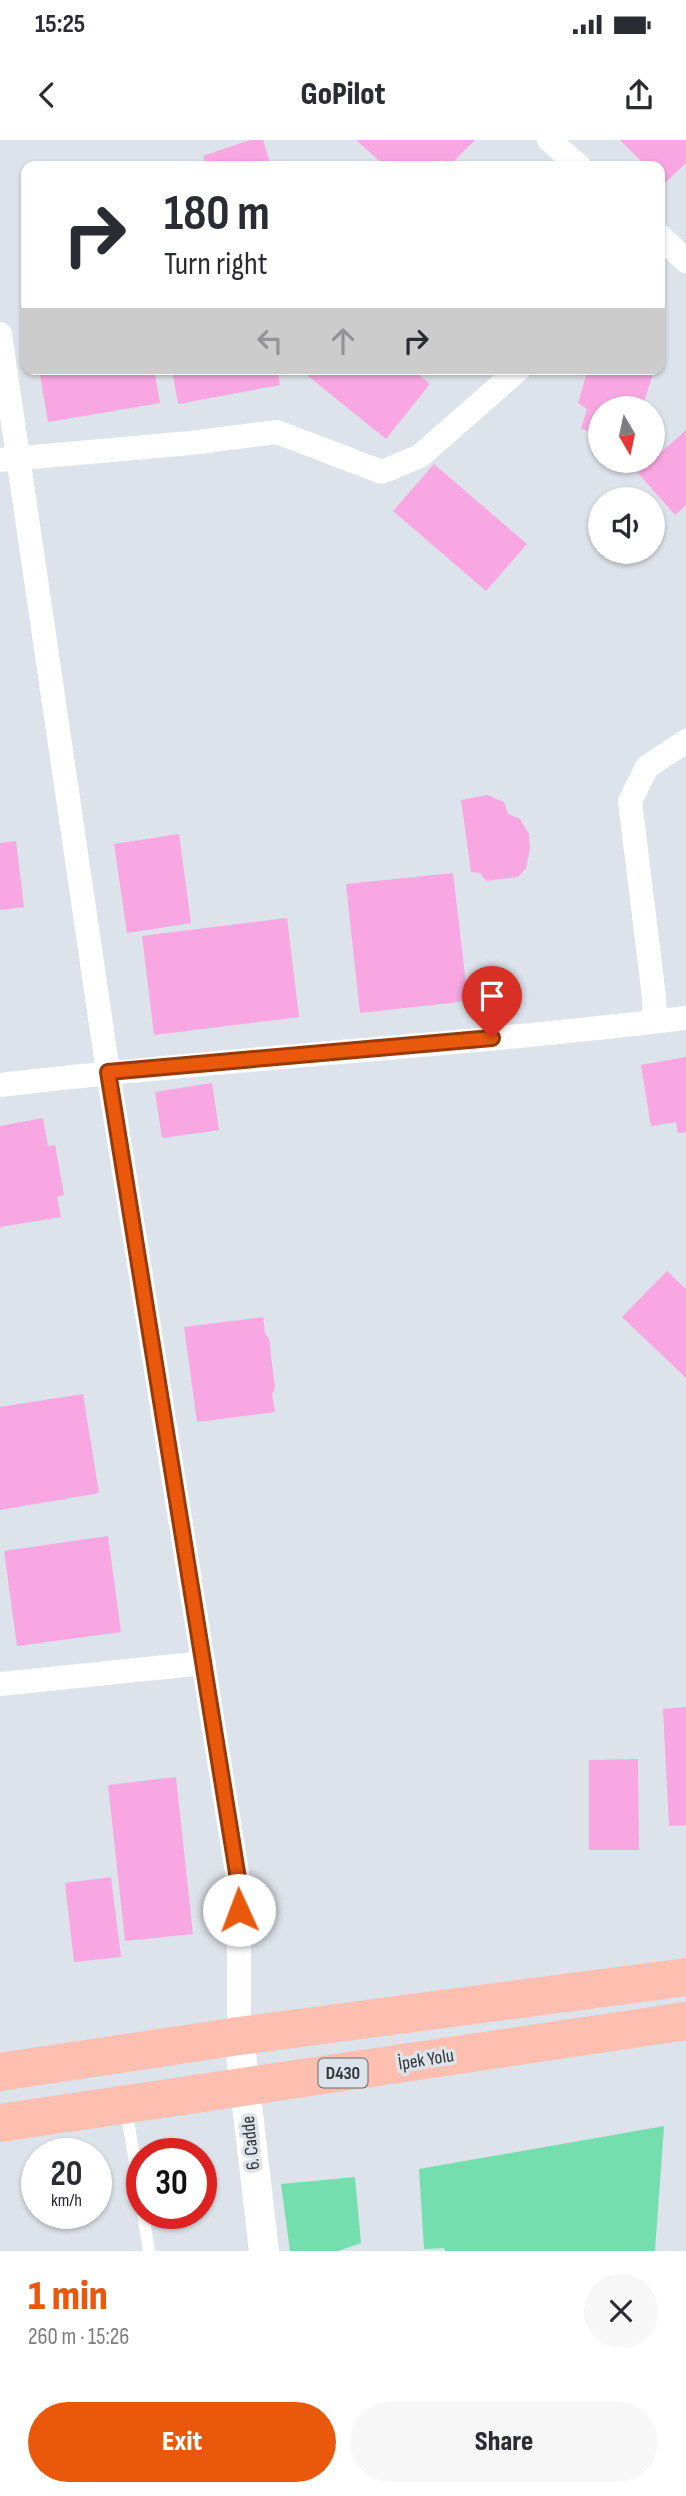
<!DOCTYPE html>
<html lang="en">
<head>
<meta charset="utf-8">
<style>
	:root { --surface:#fff; --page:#f7f7f7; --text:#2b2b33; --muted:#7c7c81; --accent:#ea580c }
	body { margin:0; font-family:"Sofia Sans Condensed",sans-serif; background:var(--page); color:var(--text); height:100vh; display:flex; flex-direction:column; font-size:26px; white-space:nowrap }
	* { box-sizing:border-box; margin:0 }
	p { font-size:23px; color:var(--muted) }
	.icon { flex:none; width:38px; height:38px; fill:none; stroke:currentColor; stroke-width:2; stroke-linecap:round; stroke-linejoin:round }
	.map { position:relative; height:2111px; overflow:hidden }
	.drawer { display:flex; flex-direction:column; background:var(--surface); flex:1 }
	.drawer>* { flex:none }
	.guide { position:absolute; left:21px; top:21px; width:644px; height:214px; border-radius:14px; box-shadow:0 2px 5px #0004; background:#fff; color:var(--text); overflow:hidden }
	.needle { width:46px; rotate:171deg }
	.controls { position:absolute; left:588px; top:256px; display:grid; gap:14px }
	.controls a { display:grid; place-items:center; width:77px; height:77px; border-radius:50%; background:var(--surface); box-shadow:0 2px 5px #0004; font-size:35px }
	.speed { position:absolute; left:21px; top:1998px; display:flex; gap:14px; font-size:35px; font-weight:700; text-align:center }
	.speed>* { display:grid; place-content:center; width:91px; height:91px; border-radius:50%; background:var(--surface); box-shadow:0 2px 5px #0004; line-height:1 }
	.speed small { font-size:18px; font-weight:400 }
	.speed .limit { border:10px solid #d22; background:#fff; color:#111 }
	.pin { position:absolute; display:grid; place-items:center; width:60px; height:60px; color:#fff; margin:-72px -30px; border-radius:50% 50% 50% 0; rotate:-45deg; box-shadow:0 0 7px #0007 }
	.pin .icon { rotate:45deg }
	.me { position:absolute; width:77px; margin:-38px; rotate:358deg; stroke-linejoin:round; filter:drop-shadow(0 0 5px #0008) }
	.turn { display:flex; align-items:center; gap:24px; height:147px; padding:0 28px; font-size:32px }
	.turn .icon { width:91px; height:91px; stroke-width:2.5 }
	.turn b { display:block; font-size:49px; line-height:60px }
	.lanes { display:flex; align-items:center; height:66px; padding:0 28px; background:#0003; justify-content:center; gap:35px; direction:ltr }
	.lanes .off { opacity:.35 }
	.round { display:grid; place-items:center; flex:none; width:74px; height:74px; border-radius:37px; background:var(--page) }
	.head { display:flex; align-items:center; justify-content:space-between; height:119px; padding:0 28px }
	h1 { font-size:42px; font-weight:800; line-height:52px; color:var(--accent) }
	.button { display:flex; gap:14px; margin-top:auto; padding:14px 28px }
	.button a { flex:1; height:80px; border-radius:42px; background:var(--accent); color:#fff; font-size:28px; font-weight:800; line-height:80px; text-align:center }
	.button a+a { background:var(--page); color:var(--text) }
	.status { display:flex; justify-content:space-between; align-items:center; height:49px; padding:0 35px; background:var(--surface); direction:ltr }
	.status svg { height:19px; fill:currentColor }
	header { display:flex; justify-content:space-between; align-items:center; height:91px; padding:0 28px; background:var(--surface); font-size:32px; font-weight:800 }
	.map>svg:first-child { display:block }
</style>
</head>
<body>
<div class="status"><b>15:25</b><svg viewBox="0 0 49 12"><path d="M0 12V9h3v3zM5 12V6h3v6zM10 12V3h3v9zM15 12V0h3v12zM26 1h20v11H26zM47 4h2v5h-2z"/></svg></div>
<header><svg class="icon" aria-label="back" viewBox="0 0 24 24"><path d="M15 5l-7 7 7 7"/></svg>GoPilot<svg class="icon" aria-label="share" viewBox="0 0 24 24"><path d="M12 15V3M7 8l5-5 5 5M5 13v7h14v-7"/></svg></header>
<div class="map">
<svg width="686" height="2111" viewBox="0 0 686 2111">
	<rect width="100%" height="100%" fill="#dde3ea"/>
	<!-- green -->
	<g fill="#75deaf">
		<path d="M 664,1986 L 655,2111 L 445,2111 L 444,2108 L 424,2109 L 419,2029 Z"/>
		<path d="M 355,2037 L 361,2103 L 338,2111 L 290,2111 L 281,2044 Z"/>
	</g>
	<!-- building -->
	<g fill="#f9a7e2">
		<path d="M 250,0 L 263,0 L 271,26 L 206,26 L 203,16 Z"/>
		<path d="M 356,0 L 475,0 L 449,26 L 442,20 L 434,26 L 385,26 Z"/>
		<path d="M 620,0 L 686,0 L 686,23 L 664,44 L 660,40 L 660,26 L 646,26 Z"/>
		<path d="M 39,229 L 154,229 L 160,263 L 48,282 Z"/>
		<path d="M 172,229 L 277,229 L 280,245 L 178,264 Z"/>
		<path d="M 314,229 L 412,229 L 430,244 L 386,299 L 308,236 Z"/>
		<path d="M 588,229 L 612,231 L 613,229 L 637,229 L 653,234 L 642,268 L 600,268 L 600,294 L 581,289 L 587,269 L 578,263 Z"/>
		<path d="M 686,290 L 686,365 L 675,375 L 638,333 Z"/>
		<path d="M 434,324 L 527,404 L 486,451 L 393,371 Z"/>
		<path d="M 487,655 L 504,662 L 508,674 L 520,679 L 529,694 L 530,709 L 526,728 L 518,737 L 486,741 L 480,733 L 471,732 L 461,660 Z"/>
		<path d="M 179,694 L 191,783 L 127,793 L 114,704 Z"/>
		<path d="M 16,701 L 24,767 L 0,770 L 0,703 Z"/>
		<path d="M 453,733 L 468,861 L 360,873 L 346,744 Z"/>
		<path d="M 287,778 L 299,877 L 154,895 L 142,796 Z"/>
		<path d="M 686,917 L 686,992 L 678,993 L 676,982 L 651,986 L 641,925 Z"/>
		<path d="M 212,943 L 219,990 L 162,998 L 155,952 Z"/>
		<path d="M 43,978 L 48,1006 L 55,1005 L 64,1055 L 57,1057 L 61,1077 L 0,1087 L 0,986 Z"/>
		<path d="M 667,1131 L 686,1149 L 686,1238 L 622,1177 Z"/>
		<path d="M 263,1177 L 265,1193 L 269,1199 L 275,1248 L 272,1254 L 275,1272 L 197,1282 L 184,1187 Z"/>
		<path d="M 83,1254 L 99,1353 L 0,1370 L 0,1267 Z"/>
		<path d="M 108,1396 L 121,1492 L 17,1506 L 4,1411 Z"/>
		<path d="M 686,1567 L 686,1685 L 669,1686 L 663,1569 Z"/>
		<path d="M 638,1619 L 639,1710 L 589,1710 L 589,1620 Z"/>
		<path d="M 176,1637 L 193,1794 L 125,1801 L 108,1645 Z"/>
		<path d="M 111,1737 L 121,1817 L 74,1822 L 65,1743 Z"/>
	</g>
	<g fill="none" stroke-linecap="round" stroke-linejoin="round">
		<!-- service -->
		<g stroke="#fff" stroke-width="12">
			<path d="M 126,1969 L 142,2064"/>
			<path d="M 143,2074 L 149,2111"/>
		</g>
		<!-- minor -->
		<g stroke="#fff" stroke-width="24">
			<path d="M 549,0 L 579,26"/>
			<path d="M 660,96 L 686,121"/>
			<path d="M 0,194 L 108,932 L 239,1745 L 239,1896"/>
			<path d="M 0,320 L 190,303 L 277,292 L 382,332 L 420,316 L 519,229"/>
			<path d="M 655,882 L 654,857 L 630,661 L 647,627 L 686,601"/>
			<path d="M 0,945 C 228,918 458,906 686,878"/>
			<path d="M 0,1544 L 204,1523"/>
		</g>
		<!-- tertiary -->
		<path stroke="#fff" stroke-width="30" d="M 239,1896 L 264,2111"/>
		<!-- trunk -->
		<g stroke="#febeb0" stroke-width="38">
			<path d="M 0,1932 L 239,1896 L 686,1837"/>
			<path d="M 0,1983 L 686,1881"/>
		</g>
	</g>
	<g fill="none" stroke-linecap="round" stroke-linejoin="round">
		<!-- route casing -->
		<g stroke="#983908" stroke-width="18">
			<path id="route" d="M 239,1770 L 239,1745 L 108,932 L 492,898"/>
		</g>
		<!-- route -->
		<use href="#route" stroke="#ea580c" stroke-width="12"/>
	</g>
	<g text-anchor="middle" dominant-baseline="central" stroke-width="7" stroke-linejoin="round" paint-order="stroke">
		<!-- shield labels -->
		<rect fill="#dde3ea" stroke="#65696d" stroke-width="2" x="318.5" y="1918.5" width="49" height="29" rx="5"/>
		<g font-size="18" font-weight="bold" fill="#323537">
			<text x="343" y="1933">D430</text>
		</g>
		<!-- street labels -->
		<g font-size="19" fill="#323537" stroke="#dde3ea">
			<text transform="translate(426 1920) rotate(-9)">İpek Yolu</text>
			<text transform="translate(251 2003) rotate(-96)">6. Cadde</text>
		</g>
	</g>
</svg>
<div class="controls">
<a><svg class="needle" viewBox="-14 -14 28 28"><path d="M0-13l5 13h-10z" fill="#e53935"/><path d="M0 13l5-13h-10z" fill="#7c7c81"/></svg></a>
<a><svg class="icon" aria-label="sound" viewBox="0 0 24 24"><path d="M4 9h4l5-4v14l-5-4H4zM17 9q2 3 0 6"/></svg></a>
</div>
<div class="speed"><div>20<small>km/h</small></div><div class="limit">30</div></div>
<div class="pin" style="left:492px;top:898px;background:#d93025"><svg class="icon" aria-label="arrive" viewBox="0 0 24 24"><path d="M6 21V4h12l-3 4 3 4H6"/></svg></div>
<svg class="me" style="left:239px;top:1770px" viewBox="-20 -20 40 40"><circle r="19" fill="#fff"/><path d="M0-13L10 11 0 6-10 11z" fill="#ea580c"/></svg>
<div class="guide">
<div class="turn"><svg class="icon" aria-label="right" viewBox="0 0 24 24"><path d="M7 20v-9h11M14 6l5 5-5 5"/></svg><div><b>180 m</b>Turn right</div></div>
<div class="lanes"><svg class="icon off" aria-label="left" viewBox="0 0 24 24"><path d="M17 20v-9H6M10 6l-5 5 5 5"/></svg><svg class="icon off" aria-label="ahead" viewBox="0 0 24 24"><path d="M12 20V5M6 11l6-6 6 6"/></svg><svg class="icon" aria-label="right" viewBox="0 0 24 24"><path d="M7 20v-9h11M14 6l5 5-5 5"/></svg></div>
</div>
</div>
<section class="drawer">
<div class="head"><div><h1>1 min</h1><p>260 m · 15:26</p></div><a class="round"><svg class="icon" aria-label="close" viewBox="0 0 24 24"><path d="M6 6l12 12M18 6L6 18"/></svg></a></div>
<div class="button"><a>Exit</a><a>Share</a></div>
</section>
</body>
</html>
